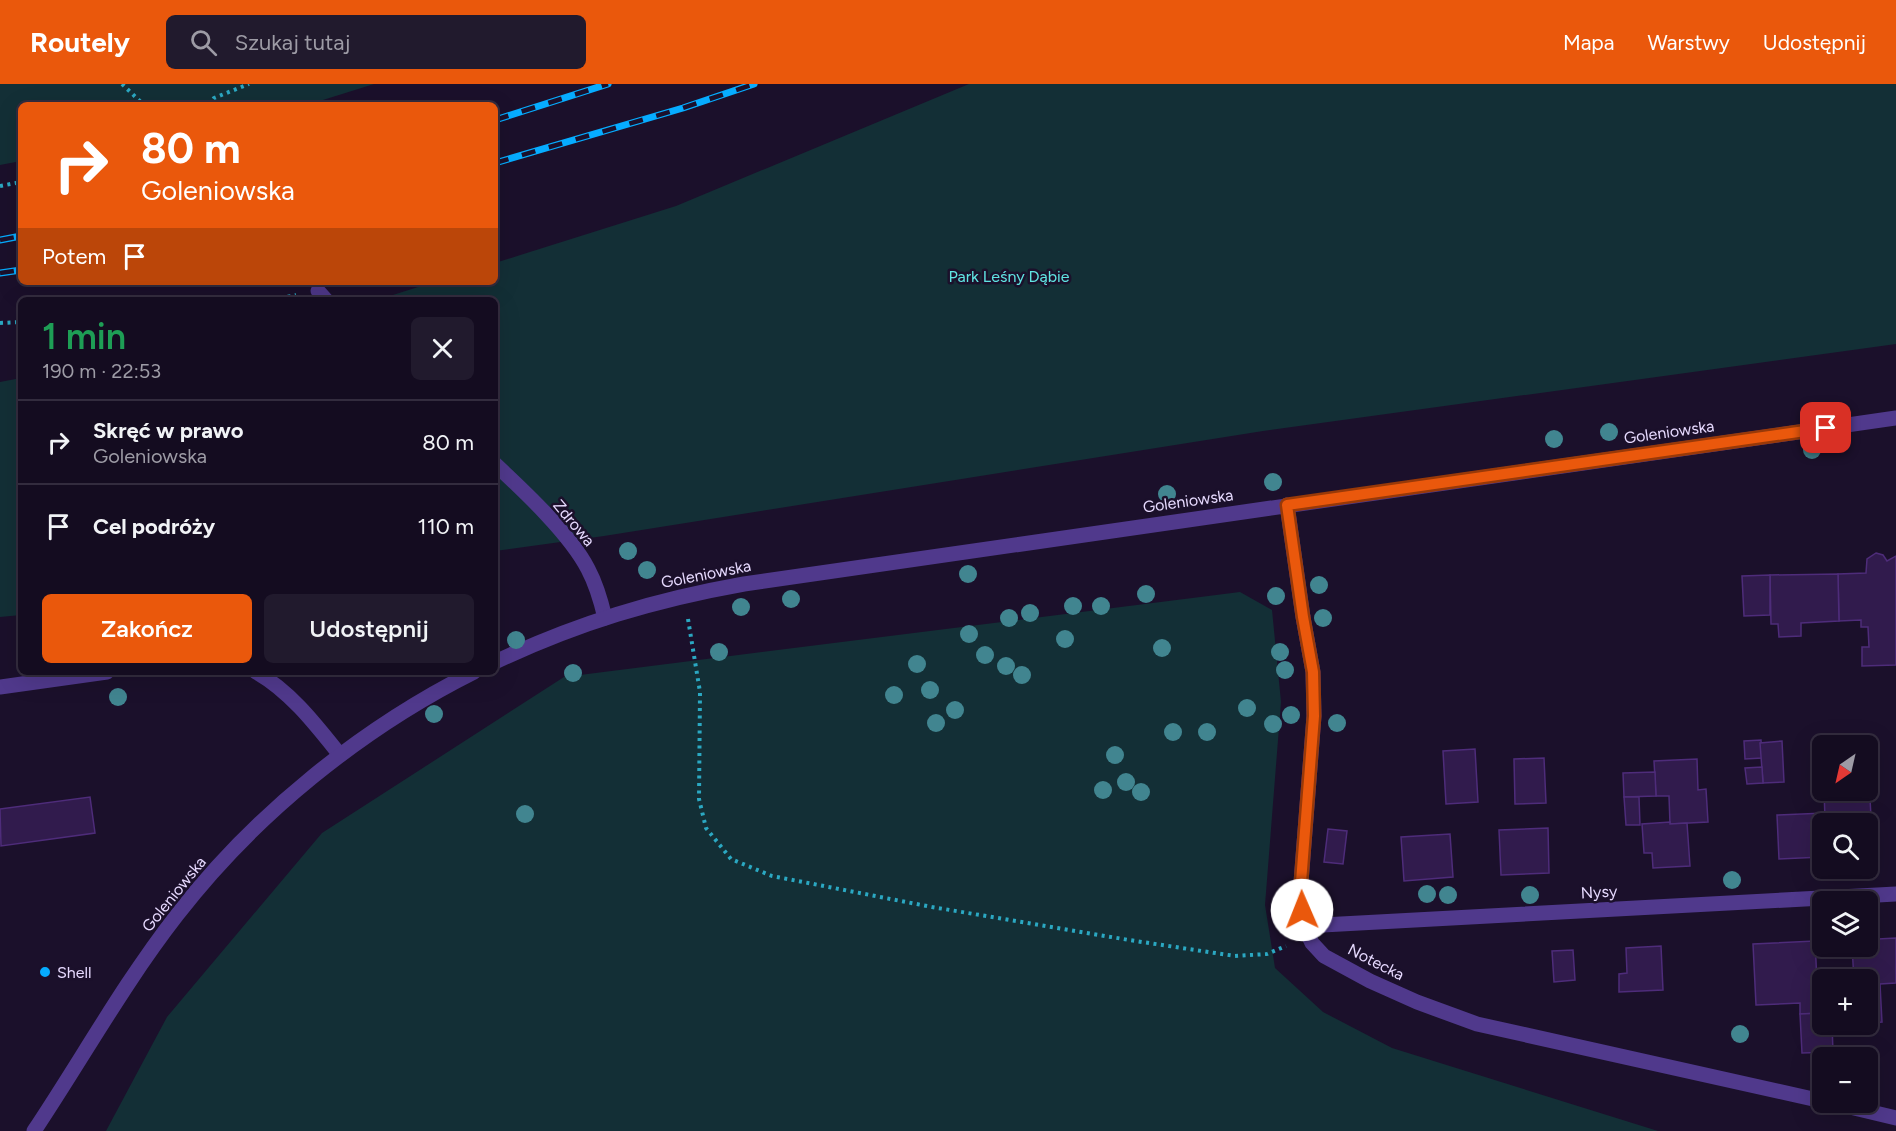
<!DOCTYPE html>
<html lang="pl">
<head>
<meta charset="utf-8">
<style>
	:root { --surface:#140c20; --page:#211a2d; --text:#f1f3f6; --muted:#9d9ba5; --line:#332c3e; --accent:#ea580c }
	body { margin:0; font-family:Figtree,sans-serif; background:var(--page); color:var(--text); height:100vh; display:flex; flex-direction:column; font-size:22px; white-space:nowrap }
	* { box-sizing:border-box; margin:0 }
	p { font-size:20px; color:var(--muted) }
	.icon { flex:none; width:33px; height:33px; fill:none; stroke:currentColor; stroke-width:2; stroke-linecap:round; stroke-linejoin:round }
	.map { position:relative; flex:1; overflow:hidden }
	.panel { position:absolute; left:18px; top:213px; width:480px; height:378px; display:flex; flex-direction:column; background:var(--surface); border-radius:9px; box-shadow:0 6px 24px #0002,0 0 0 2px var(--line) }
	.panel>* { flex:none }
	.banner { position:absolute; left:18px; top:18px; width:480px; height:183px; border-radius:9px; box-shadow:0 6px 24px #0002,0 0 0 2px var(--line); background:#ea580c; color:#fff; overflow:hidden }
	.needle { width:39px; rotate:214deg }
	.fabs { position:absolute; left:1812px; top:651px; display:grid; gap:12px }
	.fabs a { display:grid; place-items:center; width:66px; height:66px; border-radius:9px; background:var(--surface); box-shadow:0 6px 24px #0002,0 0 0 2px var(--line); font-size:30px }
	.pin { position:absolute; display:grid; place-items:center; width:51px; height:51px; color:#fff; margin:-26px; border-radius:12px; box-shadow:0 3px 9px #0006 }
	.me { position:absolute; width:66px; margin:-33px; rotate:359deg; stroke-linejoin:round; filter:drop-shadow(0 0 4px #0008) }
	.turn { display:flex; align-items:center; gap:21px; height:126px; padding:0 24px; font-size:27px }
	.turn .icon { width:78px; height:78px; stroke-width:2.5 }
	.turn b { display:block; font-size:42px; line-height:51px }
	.then { display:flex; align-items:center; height:57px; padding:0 24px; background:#0003; gap:12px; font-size:22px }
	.round { display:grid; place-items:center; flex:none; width:63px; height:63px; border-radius:9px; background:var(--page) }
	.headline { display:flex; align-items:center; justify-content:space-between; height:102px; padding:0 24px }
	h1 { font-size:36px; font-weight:600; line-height:45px; color:#1e9e55 }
	.button { display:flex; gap:12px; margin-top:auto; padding:12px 24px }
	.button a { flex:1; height:69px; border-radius:9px; background:var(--accent); color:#fff; font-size:24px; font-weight:600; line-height:69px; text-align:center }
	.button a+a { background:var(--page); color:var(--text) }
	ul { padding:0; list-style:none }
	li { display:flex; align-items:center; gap:18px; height:84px; padding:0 24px; border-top:2px solid var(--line) }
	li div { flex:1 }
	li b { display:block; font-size:22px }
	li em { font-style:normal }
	header { display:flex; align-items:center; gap:36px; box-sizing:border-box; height:84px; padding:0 30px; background:var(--accent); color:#fff }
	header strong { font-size:28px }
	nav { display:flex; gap:33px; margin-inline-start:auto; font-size:21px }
	.search { width:420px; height:54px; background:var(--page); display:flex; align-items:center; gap:15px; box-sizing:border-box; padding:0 21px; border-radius:9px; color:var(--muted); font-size:22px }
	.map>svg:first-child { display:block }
</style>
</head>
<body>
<header>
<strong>Routely</strong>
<div class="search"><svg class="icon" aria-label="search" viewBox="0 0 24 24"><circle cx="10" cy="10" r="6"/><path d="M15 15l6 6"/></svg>Szukaj tutaj</div>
<nav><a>Mapa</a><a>Warstwy</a><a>Udostępnij</a></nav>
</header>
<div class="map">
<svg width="1896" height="1047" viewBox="0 0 1896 1047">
	<rect width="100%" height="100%" fill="#1b102b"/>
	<!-- green -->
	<g fill="#132f36">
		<path d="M 0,0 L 374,0 L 307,21 L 21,21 L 21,77 L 0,81 Z"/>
		<path d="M 969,0 L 1896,0 L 1896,260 L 1263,347 L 604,452 L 495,467 L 495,216 L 377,216 L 434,198 L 495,198 L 495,179 L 676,122 Z"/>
		<path d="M 21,294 L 21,531 L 0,533 L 0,298 Z"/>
		<path d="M 1240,508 L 1272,526 L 1281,618 L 1265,821 L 1275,884 L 1323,928 L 1392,964 L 1658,1047 L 106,1047 L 167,933 L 322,749 L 564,593 Z"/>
	</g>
	<!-- building -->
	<g fill="#311b4d" stroke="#4e2c7a" stroke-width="1.5">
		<path d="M 1876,469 L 1883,471 L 1887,477 L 1896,472 L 1896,581 L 1862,582 L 1862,563 L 1869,563 L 1868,543 L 1861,543 L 1861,536 L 1839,537 L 1838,490 L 1866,489 L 1867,475 Z"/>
		<path d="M 1838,490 L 1839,537 L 1801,539 L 1801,552 L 1779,553 L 1778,540 L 1771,540 L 1770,491 Z"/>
		<path d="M 1770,491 L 1770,531 L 1744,532 L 1742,492 Z"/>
		<path d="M 1761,656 L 1762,674 L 1745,675 L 1744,657 Z"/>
		<path d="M 1782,657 L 1784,698 L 1763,699 L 1760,659 Z"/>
		<path d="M 1475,665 L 1478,718 L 1446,720 L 1443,667 Z"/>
		<path d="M 1544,674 L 1546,719 L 1515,720 L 1514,675 Z"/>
		<path d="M 1697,675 L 1698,706 L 1706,705 L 1708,738 L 1670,740 L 1669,712 L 1656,712 L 1654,677 Z"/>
		<path d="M 1868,678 L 1871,733 L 1854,734 L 1855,740 L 1839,740 L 1839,735 L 1825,735 L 1824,706 L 1868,706 Z"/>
		<path d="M 1762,683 L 1763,699 L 1747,700 L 1745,684 Z"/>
		<path d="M 1655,688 L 1656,712 L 1624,713 L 1623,689 Z"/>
		<path d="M 90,713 L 95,749 L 1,762 L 0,725 Z"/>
		<path d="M 1624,713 L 1639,713 L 1640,741 L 1626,741 Z"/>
		<path d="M 1825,729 L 1827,740 L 1822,740 L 1822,773 L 1779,775 L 1777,731 Z"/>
		<path d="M 1670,738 L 1670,740 L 1687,739 L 1690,782 L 1653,784 L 1652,769 L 1644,769 L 1642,740 Z"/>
		<path d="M 1548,744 L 1549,789 L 1501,791 L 1499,746 Z"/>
		<path d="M 1328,745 L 1347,747 L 1343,780 L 1324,778 Z"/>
		<path d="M 1450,750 L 1453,793 L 1404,797 L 1401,753 Z"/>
		<path d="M 1868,852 L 1878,852 L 1878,855 L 1896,854 L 1896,899 L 1880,900 L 1882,938 L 1868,939 L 1868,896 L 1854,896 L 1852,862 L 1868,862 Z"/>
		<path d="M 1815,857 L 1818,918 L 1822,917 L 1822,929 L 1800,930 L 1800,919 L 1756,921 L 1753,860 Z"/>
		<path d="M 1661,862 L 1663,906 L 1619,908 L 1619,890 L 1627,889 L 1626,864 Z"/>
		<path d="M 1573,866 L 1575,896 L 1554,898 L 1552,867 Z"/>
		<path d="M 1822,929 L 1822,940 L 1832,940 L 1833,968 L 1802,969 L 1800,930 Z"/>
	</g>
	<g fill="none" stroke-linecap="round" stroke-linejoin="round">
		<!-- path -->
		<g stroke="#2ba8c2" stroke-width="4" stroke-dasharray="3 4.5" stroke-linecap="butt">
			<path d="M 122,0 L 144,21"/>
			<path d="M 209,21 L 214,14 L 249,0"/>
			<path d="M 0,102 L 21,98"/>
			<path d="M 273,216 L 296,211"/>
			<path d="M 0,239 L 21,238"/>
			<path d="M 688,535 L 700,608 L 699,715 L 706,744 L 731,775 L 772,792 L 932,823 L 1129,856 L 1235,872 L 1267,870 L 1286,862"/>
		</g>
		<!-- minor -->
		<g stroke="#50398c" stroke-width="15">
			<path d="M 318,207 L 326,216"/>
			<path d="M 495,380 C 524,407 570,450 588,485 C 596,500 601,517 605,534"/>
			<path d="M 1287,421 L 1303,533 L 1313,588 L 1314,632 L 1300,811 L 1304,842 L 1312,859 L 1324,872 L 1370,897 L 1417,918 L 1477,940 L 1822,1017"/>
			<path d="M 495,578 C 578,539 654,516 744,500 L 1896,334"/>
			<path d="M 256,588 C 290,607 316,641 340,671"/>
			<path d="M 0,603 L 107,588"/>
			<path d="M 1304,842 L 1896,810"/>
			<path d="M 1829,1018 L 1896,1034"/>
			<path d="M 34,1047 C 82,975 124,899 177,831 C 254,731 362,644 474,588"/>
		</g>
		<!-- rail casing -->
		<g stroke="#06acff" stroke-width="7">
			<g id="rail">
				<path d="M 495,36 L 608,0"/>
				<path d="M 495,79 L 683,24 L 754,0"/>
				<path d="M 0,156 L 21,152"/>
				<path d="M 0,189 L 21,186"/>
			</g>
		</g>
		<!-- rail -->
		<use href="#rail" stroke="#1b102b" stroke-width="4.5" stroke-dasharray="14" stroke-linecap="butt"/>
	</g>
	<!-- trees -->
	<g fill="#418590">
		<circle cx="1609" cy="348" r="9"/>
		<circle cx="1554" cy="355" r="9"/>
		<circle cx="1812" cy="366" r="9"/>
		<circle cx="1273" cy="398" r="9"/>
		<circle cx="1167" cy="410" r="9"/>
		<circle cx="628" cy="467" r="9"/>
		<circle cx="647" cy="486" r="9"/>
		<circle cx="968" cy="490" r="9"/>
		<circle cx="1319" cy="501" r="9"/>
		<circle cx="1146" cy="510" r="9"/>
		<circle cx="1276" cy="512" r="9"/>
		<circle cx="791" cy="515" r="9"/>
		<circle cx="1073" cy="522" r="9"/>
		<circle cx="1101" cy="522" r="9"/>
		<circle cx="741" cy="523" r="9"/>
		<circle cx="1030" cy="529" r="9"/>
		<circle cx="1009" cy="534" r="9"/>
		<circle cx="1323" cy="534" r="9"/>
		<circle cx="969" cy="550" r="9"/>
		<circle cx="1065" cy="555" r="9"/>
		<circle cx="516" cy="556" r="9"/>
		<circle cx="1162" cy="564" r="9"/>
		<circle cx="719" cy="568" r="9"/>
		<circle cx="1280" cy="568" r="9"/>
		<circle cx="985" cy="571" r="9"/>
		<circle cx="917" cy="580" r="9"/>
		<circle cx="1006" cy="582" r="9"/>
		<circle cx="1285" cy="586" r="9"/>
		<circle cx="573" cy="589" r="9"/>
		<circle cx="1022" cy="591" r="9"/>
		<circle cx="930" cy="606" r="9"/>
		<circle cx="894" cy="611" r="9"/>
		<circle cx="118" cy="613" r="9"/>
		<circle cx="1247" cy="624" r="9"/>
		<circle cx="955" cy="626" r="9"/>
		<circle cx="434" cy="630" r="9"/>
		<circle cx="1291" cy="631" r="9"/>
		<circle cx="936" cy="639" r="9"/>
		<circle cx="1337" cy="639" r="9"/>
		<circle cx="1273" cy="640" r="9"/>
		<circle cx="1173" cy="648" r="9"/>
		<circle cx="1207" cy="648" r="9"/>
		<circle cx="1115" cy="671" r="9"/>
		<circle cx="1126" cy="698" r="9"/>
		<circle cx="1103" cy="706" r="9"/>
		<circle cx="1141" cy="708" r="9"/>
		<circle cx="525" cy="730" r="9"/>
		<circle cx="1732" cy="796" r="9"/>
		<circle cx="1427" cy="810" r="9"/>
		<circle cx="1448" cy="811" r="9"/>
		<circle cx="1530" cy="811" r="9"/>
		<circle cx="1740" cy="950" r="9"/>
	</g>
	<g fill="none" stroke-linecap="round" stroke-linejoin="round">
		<!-- route casing -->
		<g stroke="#983908" stroke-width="15">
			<path id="route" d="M 1302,826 L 1300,811 L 1314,632 L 1313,588 L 1303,533 L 1287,421 L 1826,344"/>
		</g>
		<!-- route -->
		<use href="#route" stroke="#ea580c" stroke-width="10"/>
	</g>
	<!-- markers -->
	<circle fill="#06acff" stroke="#1b102b" stroke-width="2" cx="45" cy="888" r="6"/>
	<g text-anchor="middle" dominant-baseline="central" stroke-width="5" stroke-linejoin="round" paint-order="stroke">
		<!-- park labels -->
		<g font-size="16" fill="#60e5e3" stroke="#1b102b">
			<text x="1009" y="192">Park Leśny Dąbie</text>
		</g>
		<!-- street labels -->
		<g font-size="16" fill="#e7daff" stroke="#1b102b">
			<text transform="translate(1669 348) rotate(-8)">Goleniowska</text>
			<text transform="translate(1188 417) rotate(-8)">Goleniowska</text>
			<text transform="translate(574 439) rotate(50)">Zdrowa</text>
			<text transform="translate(706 490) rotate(-11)">Goleniowska</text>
			<text transform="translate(1599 808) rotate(-3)">Nysy</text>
			<text transform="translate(174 810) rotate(-51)">Goleniowska</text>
			<text transform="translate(1376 878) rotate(27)">Notecka</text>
		</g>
		<!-- poi labels -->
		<g font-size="16" fill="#e7daff" stroke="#1b102b" text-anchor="start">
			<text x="57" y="888">Shell</text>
		</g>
	</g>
</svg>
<div class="fabs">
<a><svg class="needle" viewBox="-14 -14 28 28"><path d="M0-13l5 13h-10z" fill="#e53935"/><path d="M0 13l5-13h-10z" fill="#9d9ba5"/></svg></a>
<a><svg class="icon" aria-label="search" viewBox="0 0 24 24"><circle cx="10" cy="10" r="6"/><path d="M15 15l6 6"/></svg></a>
<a><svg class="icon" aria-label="layers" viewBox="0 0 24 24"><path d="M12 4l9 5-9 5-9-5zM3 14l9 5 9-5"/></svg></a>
<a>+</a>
<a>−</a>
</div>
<div class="pin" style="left:1826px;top:344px;background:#d93025"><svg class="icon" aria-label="arrive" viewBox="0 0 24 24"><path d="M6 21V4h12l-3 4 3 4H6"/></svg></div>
<svg class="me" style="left:1302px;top:826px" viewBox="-20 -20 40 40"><circle r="19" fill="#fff"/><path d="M0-13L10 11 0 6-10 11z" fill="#ea580c"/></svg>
<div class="banner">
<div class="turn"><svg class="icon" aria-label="right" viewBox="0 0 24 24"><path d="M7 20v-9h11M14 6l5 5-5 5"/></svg><div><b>80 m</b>Goleniowska</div></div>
<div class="then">Potem<svg class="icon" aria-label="arrive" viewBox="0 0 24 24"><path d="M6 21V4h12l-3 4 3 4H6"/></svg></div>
</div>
<section class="panel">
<div class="headline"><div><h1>1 min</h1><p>190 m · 22:53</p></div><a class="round"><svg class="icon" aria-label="close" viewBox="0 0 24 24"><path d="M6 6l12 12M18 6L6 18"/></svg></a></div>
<ul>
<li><svg class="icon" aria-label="right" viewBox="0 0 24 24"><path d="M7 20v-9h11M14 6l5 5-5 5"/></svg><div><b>Skręć w prawo</b><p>Goleniowska</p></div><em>80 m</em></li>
<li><svg class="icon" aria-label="arrive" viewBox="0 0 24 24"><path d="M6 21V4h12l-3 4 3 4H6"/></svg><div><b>Cel podróży</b></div><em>110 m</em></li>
</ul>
<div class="button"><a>Zakończ</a><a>Udostępnij</a></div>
</section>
</div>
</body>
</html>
